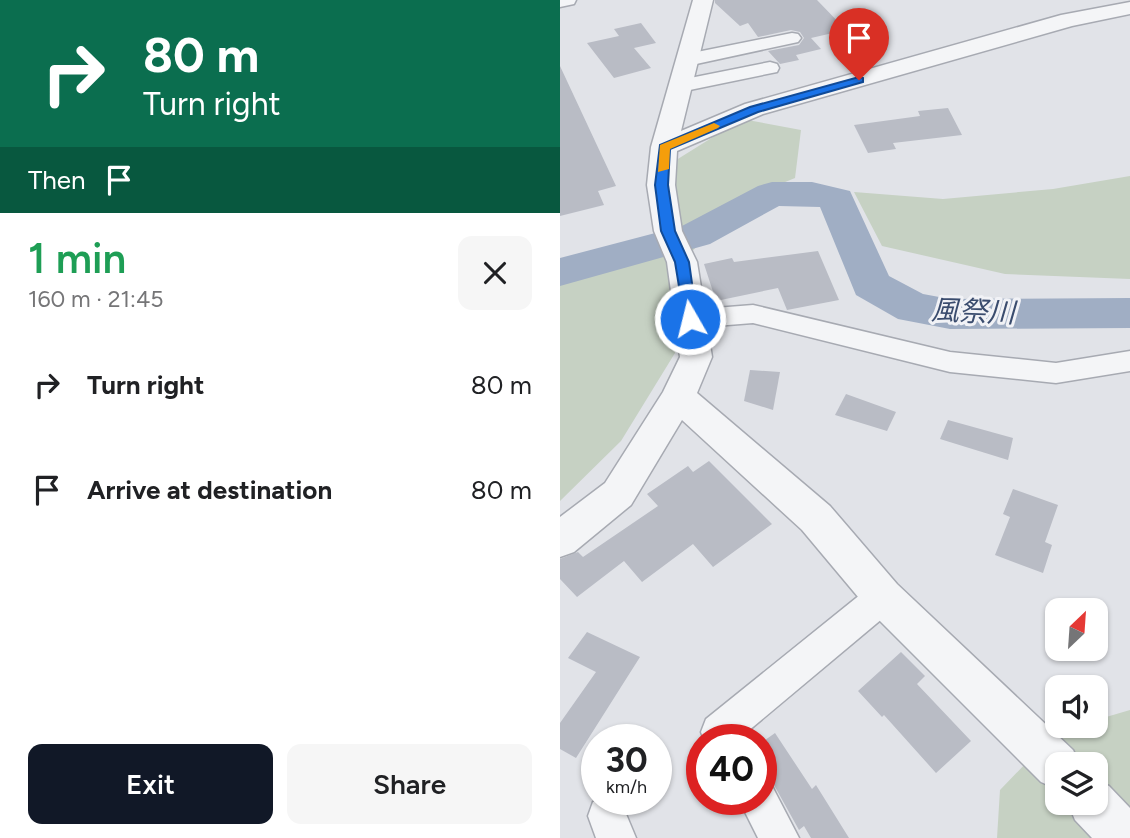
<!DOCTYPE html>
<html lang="en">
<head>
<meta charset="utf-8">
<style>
	:root { --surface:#fff; --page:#f6f6f6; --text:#202124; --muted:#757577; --accent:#111827 }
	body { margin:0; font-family:Figtree,"Noto Sans JP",sans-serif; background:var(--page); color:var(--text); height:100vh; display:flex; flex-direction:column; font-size:26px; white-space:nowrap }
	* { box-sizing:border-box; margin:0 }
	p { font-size:23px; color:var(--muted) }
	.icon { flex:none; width:38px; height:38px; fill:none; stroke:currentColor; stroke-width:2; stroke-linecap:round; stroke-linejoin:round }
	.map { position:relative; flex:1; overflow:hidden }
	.panel { display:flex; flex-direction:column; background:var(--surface); width:560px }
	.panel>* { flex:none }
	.top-card { background:#0b6e4f; color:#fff; overflow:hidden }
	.needle { width:46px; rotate:25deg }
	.controls { position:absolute; left:485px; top:598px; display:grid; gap:14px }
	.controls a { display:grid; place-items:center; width:63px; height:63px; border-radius:14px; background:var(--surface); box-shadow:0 2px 5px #0004; font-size:35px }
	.speed { position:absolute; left:21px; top:724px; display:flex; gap:14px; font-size:35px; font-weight:700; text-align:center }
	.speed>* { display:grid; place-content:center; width:91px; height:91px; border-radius:50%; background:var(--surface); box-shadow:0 2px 5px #0004; line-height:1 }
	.speed small { font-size:18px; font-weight:400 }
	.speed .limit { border:10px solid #d22; background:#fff; color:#111 }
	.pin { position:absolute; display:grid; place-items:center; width:60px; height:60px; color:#fff; margin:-72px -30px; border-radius:50% 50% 50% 0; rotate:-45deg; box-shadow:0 0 7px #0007 }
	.pin .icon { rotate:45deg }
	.me { position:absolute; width:77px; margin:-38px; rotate:352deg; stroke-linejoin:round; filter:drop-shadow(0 0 5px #0008) }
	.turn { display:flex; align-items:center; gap:24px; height:147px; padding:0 28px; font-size:32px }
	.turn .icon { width:91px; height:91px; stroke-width:2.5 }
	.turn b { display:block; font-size:49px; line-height:60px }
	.then { display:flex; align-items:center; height:66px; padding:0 28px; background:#0003; gap:14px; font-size:26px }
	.round { display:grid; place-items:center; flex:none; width:74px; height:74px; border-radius:14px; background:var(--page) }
	.summary { display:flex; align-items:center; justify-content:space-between; height:119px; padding:0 28px }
	h1 { font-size:42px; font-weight:600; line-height:52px; color:#1e9e55 }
	.action { display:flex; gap:14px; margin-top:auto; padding:14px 28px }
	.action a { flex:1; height:80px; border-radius:14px; background:var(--accent); color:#fff; font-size:28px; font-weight:600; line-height:80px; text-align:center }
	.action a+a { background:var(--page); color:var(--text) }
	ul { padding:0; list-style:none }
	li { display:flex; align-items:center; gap:21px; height:105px; padding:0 28px }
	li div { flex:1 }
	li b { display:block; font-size:26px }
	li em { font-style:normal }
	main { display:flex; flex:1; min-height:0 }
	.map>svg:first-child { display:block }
</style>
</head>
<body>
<main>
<section class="panel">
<div class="top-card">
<div class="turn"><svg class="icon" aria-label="right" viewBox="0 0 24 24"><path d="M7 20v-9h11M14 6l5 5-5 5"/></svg><div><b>80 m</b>Turn right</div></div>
<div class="then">Then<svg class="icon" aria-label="arrive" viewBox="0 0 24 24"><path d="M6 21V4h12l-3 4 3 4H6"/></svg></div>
</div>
<div class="summary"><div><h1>1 min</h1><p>160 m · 21:45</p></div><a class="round"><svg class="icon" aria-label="close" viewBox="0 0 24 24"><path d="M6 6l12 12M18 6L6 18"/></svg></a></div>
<ul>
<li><svg class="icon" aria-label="right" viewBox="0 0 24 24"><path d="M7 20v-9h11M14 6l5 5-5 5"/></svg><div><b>Turn right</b></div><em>80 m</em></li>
<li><svg class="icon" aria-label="arrive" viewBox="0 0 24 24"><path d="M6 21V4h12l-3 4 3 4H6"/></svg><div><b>Arrive at destination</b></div><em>80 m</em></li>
</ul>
<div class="action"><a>Exit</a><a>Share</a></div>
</section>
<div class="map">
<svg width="570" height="838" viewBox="0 0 570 838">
	<rect width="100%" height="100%" fill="#e1e3e8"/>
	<!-- green -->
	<g fill="#c6d1c3" fill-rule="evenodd">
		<path d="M 182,119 L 241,130 L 235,178 L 181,200 L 122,262 L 115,353 L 61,441 L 0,501 L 0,276 L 84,249 L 106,216 L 113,162 Z"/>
		<path d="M 570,176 L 570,279 L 445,274 L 322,246 L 294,192 L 383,199 L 493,189 Z"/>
		<path d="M 570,710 L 570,838 L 437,838 L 440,790 L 496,732 L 515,726 L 536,726 L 536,720 ZM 497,765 L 536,765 L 536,803 L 497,803 Z"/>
	</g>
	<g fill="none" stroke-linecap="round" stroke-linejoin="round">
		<!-- river -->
		<path fill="#a0aec4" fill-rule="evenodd" d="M 212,182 L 252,182 L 290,191 L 329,276 L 363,294 L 390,299 L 570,298 L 570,328 L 390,329 L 338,319 L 296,295 L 260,207 L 219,206 L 150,244 L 0,286 L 0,258 L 122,226 L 198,186 Z"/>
	</g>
	<!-- building -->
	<g fill="#b9bcc5">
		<path d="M 155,0 L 257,0 L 286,30 L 251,38 L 261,49 L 236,55 L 239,60 L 220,64 L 208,51 L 239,45 L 244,38 L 240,32 L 231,30 L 198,37 L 188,23 L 180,26 L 155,3 Z"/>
		<path d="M 81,23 L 96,43 L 74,48 L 91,68 L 54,78 L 27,43 L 59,36 L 54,29 Z"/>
		<path d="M 0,66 L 56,186 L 38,191 L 44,205 L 0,216 Z"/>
		<path d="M 388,108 L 402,135 L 333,143 L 336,149 L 308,153 L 294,125 L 360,116 L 358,111 Z"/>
		<path d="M 258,251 L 279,300 L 227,310 L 218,288 L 156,301 L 144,264 L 172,258 L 174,262 Z"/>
		<path d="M 190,370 L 220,372 L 213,410 L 184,401 Z"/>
		<path d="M 286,394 L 336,412 L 327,431 L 275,415 Z"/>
		<path d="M 388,420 L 453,438 L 448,460 L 380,439 Z"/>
		<path d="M 149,461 L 212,524 L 153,567 L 133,544 L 82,582 L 64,561 L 17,597 L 0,579 L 0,559 L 18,552 L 23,557 L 98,506 L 87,494 L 128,466 L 133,472 Z"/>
		<path d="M 453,489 L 498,505 L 485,542 L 492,545 L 483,573 L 435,555 L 450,517 L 443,514 Z"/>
		<path d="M 27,632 L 80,657 L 16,758 L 0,749 L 0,723 L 36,672 L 8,658 Z"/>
		<path d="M 341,652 L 365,676 L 357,684 L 411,741 L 376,773 L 324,715 L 322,717 L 298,691 Z"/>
		<path d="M 215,733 L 252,789 L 256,785 L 289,838 L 251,838 L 244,826 L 239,830 L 214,785 L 201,768 L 201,743 Z"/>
	</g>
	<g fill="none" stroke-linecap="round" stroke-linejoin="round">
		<!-- minor casing -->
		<g stroke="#a7aab2" stroke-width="3">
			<g id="minor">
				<path d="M 0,0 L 16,0 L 14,4 L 0,7 Z"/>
				<path d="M 232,33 L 238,34 L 241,38 L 238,42 L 127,66 L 118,60 L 127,54 Z"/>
				<path d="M 210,62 L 217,64 L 219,68 L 217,72 L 120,92 L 110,86 L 120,80 Z"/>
				<path d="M 193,305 L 390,352 L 496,363 L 570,351 L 570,371 L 496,383 L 390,372 L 193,323 L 130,328 L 121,325 L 117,319 L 121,313 L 130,310 Z"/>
				<path d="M 323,582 L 335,586 L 339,597 L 335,608 L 181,737 L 182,740 L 144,740 L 141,732 L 146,719 L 311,586 Z"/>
				<path d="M 201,782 L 212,786 L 239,838 L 198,838 L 179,800 L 201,800 Z"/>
				<path d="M 40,800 L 61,802 L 76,838 L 36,838 L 28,816 L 33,802 Z"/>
			</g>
		</g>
		<!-- tertiary casing -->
		<g stroke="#a7aab2" stroke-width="3">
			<g id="tertiary">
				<path d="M 133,0 L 153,0 L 121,131 L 185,104 L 501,15 L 570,2 L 570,14 L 512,26 L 203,114 L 117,151 L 115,185 L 122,231 L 137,262 L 152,357 L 137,393 L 270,506 L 337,584 L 513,750 L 520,765 L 497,765 L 497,789 L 481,782 L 309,610 L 242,530 L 122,420 L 71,505 L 14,552 L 0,557 L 0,517 L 45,483 L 103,392 L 120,357 L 107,262 L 94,231 L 87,185 L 91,147 Z"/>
				<path d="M 536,781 L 549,786 L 570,808 L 570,838 L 532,838 L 515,820 L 508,803 L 536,803 Z"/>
			</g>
		</g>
		<!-- minor -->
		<use href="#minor" fill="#f4f5f7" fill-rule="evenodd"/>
		<!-- tertiary -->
		<use href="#tertiary" fill="#f4f5f7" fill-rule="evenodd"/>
	</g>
	<!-- route -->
	<path fill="#1a73e8" stroke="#114b97" stroke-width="2" d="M 299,77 L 303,78 L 303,82 L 198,112 L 110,149 L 108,185 L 115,231 L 129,262 L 137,319 L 135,323 L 125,323 L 115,262 L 101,231 L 95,185 L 100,145 L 190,107 Z"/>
	<!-- slow -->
	<path fill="#f59e0b" d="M 154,123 L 160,126 L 158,128 L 110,149 L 109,169 L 98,172 L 100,145 Z"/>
	<g text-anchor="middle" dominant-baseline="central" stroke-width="6" stroke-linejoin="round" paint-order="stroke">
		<!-- water labels -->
		<g font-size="28" font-style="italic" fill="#3a4c6e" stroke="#f1f2f6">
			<text transform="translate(413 311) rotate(2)">風祭川</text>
		</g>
	</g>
</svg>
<div class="controls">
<a><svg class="needle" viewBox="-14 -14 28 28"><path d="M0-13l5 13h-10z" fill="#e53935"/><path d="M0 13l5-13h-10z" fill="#757577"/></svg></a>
<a><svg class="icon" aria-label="sound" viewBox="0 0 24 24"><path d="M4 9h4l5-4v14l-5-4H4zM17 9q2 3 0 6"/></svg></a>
<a><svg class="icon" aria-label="layers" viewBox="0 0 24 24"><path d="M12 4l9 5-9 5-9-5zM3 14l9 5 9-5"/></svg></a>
</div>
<div class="speed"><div>30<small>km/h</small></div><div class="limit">40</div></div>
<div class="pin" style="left:299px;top:80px;background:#d93025"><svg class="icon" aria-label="arrive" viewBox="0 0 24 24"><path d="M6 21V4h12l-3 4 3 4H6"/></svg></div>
<svg class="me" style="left:130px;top:319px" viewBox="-20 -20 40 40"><circle r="17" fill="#1a73e8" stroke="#fff" stroke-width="3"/><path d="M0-11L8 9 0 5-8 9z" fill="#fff"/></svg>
</div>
</main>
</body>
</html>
